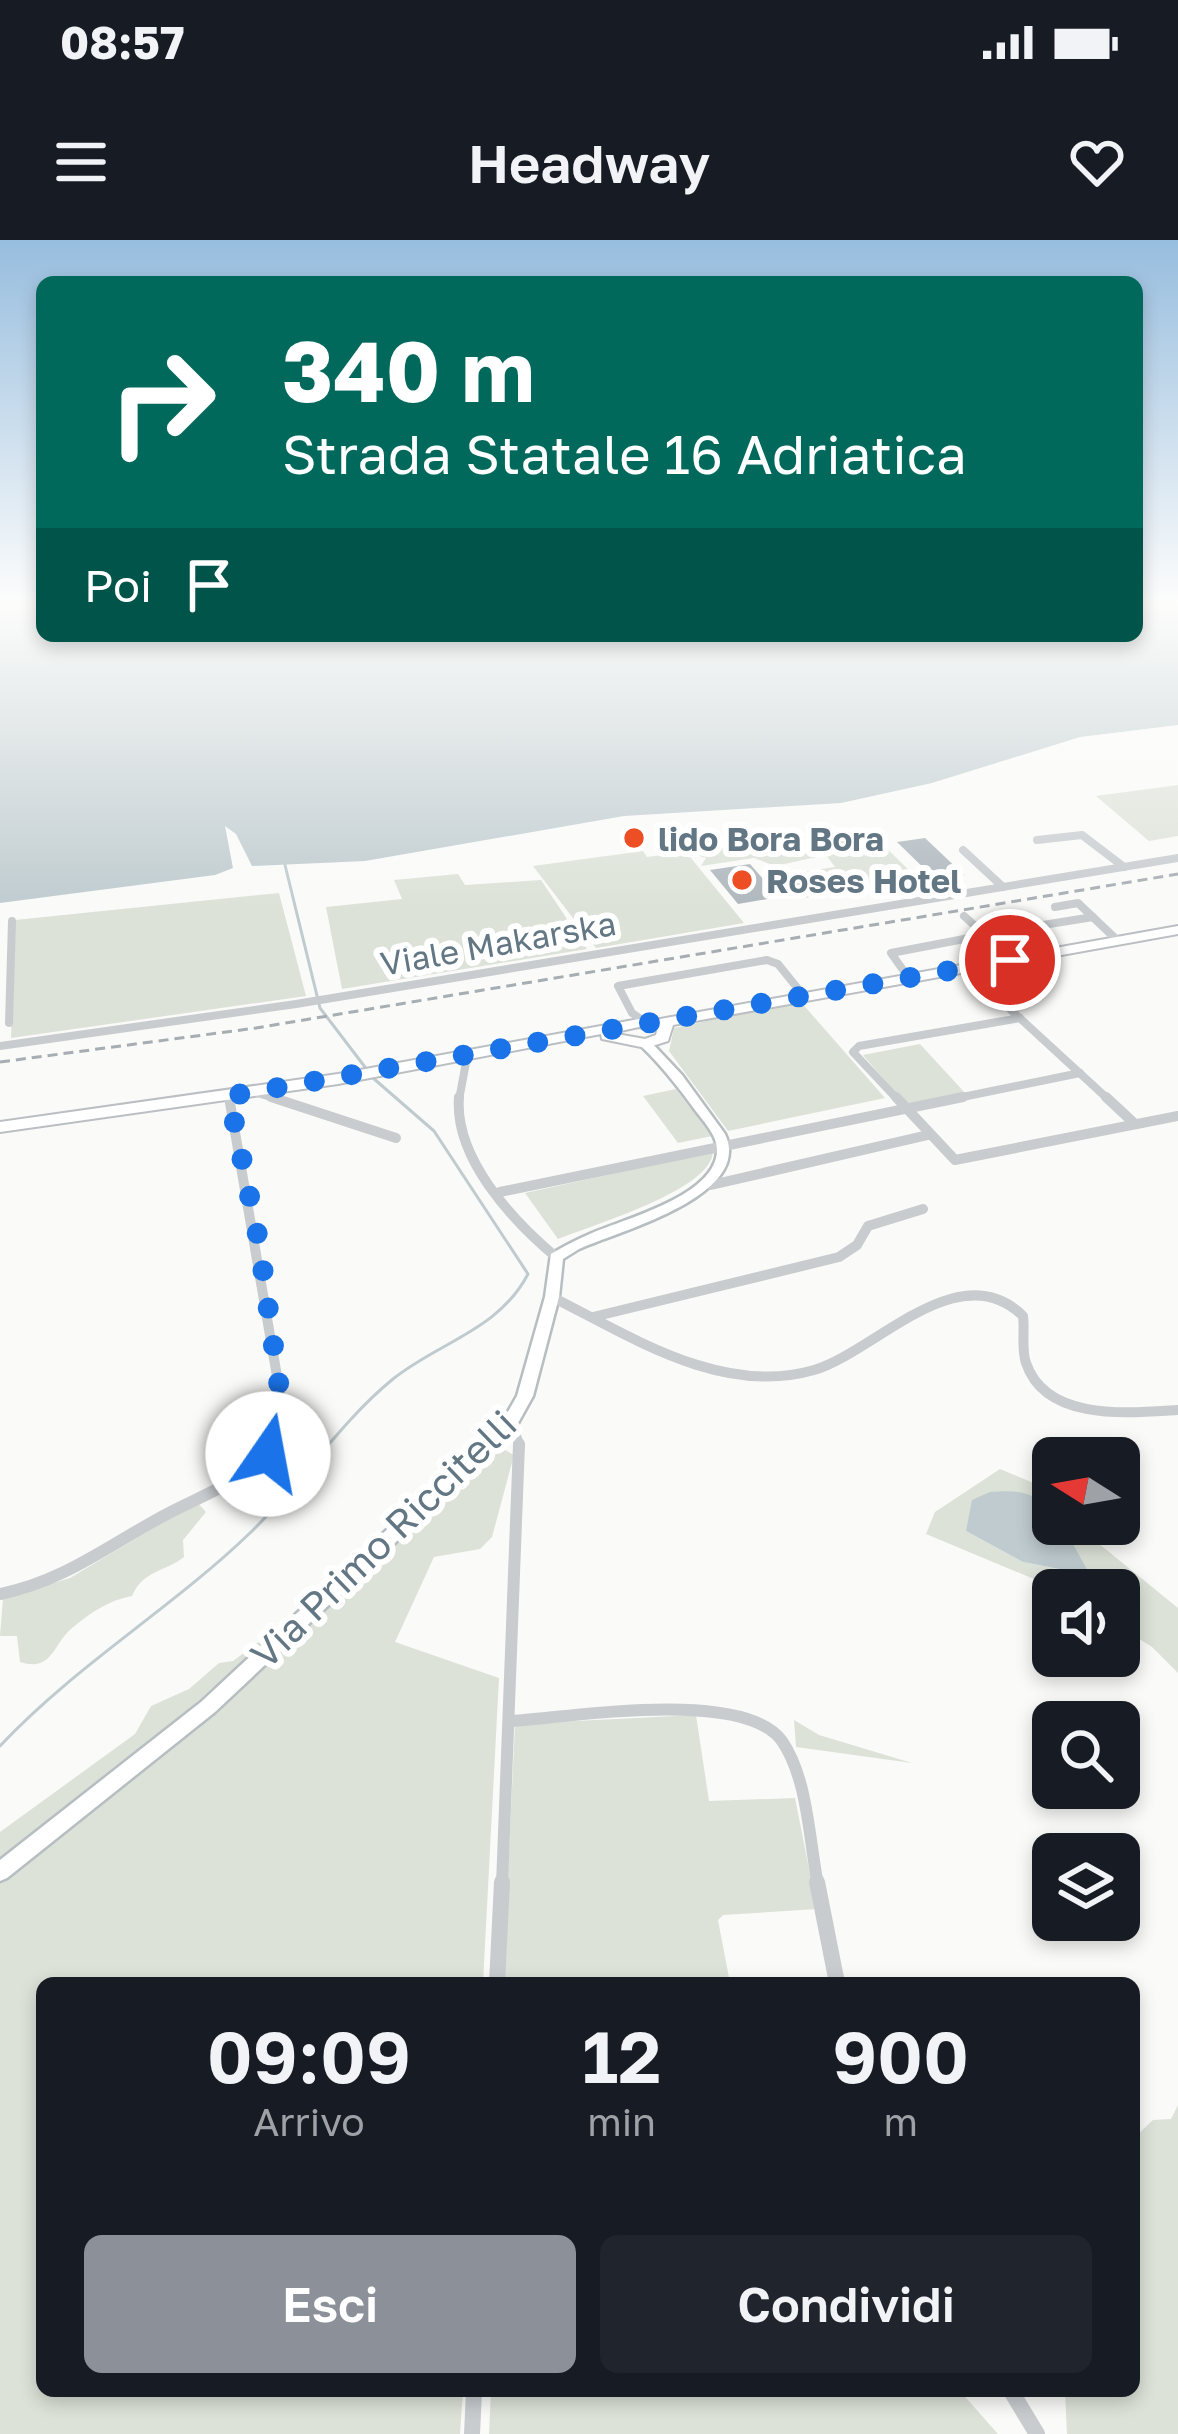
<!DOCTYPE html>
<html lang="it">
<head>
<meta charset="utf-8">
<style>
	:root { --surface:#171b24; --page:#20242c; --text:#f1f3f6; --muted:#9ea1a6; --accent:#8c9099 }
	body { margin:0; font-family:"Golos Text",sans-serif; background:var(--page); color:var(--text); height:100vh; display:flex; flex-direction:column; font-size:45px; white-space:nowrap }
	* { box-sizing:border-box; margin:0 }
	p { font-size:39px; color:var(--muted) }
	.icon { flex:none; width:66px; height:66px; fill:none; stroke:currentColor; stroke-width:2; stroke-linecap:round; stroke-linejoin:round }
	.map { position:relative; flex:1; overflow:hidden }
	.details { position:absolute; left:36px; top:1737px; width:1104px; height:420px; display:flex; flex-direction:column; background:var(--surface); border-radius:18px; box-shadow:0 6px 18px #0003 }
	.details>* { flex:none }
	.top-card { position:absolute; left:36px; top:36px; width:1107px; height:366px; border-radius:18px; box-shadow:0 6px 18px #0003; background:#00695c; color:#fff; overflow:hidden }
	.needle { width:78px; rotate:281deg }
	.tools { position:absolute; left:1032px; top:1197px; display:grid; gap:24px }
	.tools a { display:grid; place-items:center; width:108px; height:108px; border-radius:18px; background:var(--surface); box-shadow:0 6px 18px #0003; font-size:60px }
	.pin { position:absolute; display:grid; place-items:center; width:102px; height:102px; color:#fff; margin:-51px; border:6px solid #fff; border-radius:50%; box-shadow:0 3px 12px #0007 }
	.me { position:absolute; width:132px; margin:-66px; rotate:12deg; stroke-linejoin:round; filter:drop-shadow(0 0 9px #0008) }
	.turn { display:flex; align-items:center; gap:42px; height:252px; padding:0 48px; font-size:54px }
	.turn .icon { width:156px; height:156px; stroke-width:2.5 }
	.turn b { display:block; font-size:84px; line-height:102px }
	.then { display:flex; align-items:center; height:114px; padding:0 48px; background:#0003; gap:24px; font-size:45px }
	.eta { display:flex; justify-content:space-evenly; align-items:center; height:204px; text-align:center }
	.eta b { font-size:72px; font-weight:600; line-height:84px }
	.cta { display:flex; gap:24px; margin-top:auto; padding:24px 48px }
	.cta a { flex:1; height:138px; border-radius:18px; background:var(--accent); color:#fff; font-size:48px; font-weight:600; line-height:138px; text-align:center }
	.cta a+a { background:var(--page); color:var(--text) }
	.status { display:flex; justify-content:space-between; align-items:center; height:84px; padding:0 60px; background:var(--surface); direction:ltr }
	.status svg { height:33px; fill:currentColor }
	header { display:flex; justify-content:space-between; align-items:center; height:156px; padding:0 48px; background:var(--surface); font-size:54px; font-weight:600 }
	.map>svg:first-child { display:block }
</style>
</head>
<body>
<div class="status"><b>08:57</b><svg viewBox="0 0 49 12"><path d="M0 12V9h3v3zM5 12V6h3v6zM10 12V3h3v9zM15 12V0h3v12zM26 1h20v11H26zM47 4h2v5h-2z"/></svg></div>
<header><svg class="icon" aria-label="menu" viewBox="0 0 24 24"><path d="M4 6h16M4 12h16M4 18h16"/></svg>Headway<svg class="icon" aria-label="heart" viewBox="0 0 24 24"><path d="M12 20l-8-8c-3-5 5-10 8-4 3-6 11-1 8 4z"/></svg></header>
<div class="map">
<svg width="1178" height="2194" viewBox="0 0 1178 2194">
	<rect width="100%" height="100%" fill="#fafaf8"/>
	<!-- green -->
	<g fill="#dce2d8">
		<path d="M 1178,545 L 1178,596 L 1149,601 L 1096,556 Z"/>
		<path d="M 867,587 L 863,594 L 878,600 L 919,640 L 798,659 L 775,642 L 789,640 L 788,634 L 835,627 L 826,615 L 775,626 L 754,618 L 701,626 L 706,618 L 690,613 Z"/>
		<path d="M 643,611 L 647,617 L 686,612 L 744,683 L 596,708 L 533,626 Z"/>
		<path d="M 458,634 L 465,645 L 541,640 L 587,709 L 342,749 L 326,667 L 402,659 L 394,640 Z"/>
		<path d="M 279,653 L 306,756 L 11,798 L 15,680 Z"/>
		<path d="M 800,761 L 885,858 L 728,891 L 669,811 L 674,788 Z"/>
		<path d="M 920,804 L 965,853 L 906,865 L 863,815 Z"/>
		<path d="M 676,849 L 712,896 L 678,903 L 643,856 Z"/>
		<path d="M 713,912 C 711,950 593,985 558,999 L 525,953 Z"/>
		<path d="M 498,1206 L 514,1215 L 492,1297 L 480,1309 L 434,1317 L 395,1402 L 499,1438 L 483,1743 L 42,1743 L 42,2151 L 463,2151 L 460,2194 L 0,2194 L 0,1643 L 261,1427 Z"/>
		<path d="M 1000,1229 L 1053,1251 L 1053,1273 L 1042,1260 L 966,1291 L 1023,1322 L 1088,1335 L 1062,1284 L 1086,1284 L 1098,1303 L 1178,1368 L 1178,1433 L 1152,1407 L 1119,1386 L 1119,1350 L 1060,1350 L 926,1294 L 935,1272 Z"/>
		<path d="M 197,1262 L 206,1272 L 183,1300 L 184,1317 C 165,1332 143,1330 132,1356 C 109,1360 90,1373 72,1388 C 52,1405 53,1432 20,1422 L 17,1396 L 0,1396 L 3,1358 L 70,1338 Z"/>
		<path d="M 260,1401 L 267,1402 L 119,1529 L 0,1622 L 0,1592 L 135,1494 L 151,1466 L 189,1449 L 219,1423 L 233,1421 Z"/>
		<path d="M 696,1475 L 709,1561 L 795,1558 L 817,1669 L 723,1675 L 718,1680 L 730,1743 L 503,1743 L 515,1484 Z"/>
		<path d="M 794,1480 L 819,1495 L 912,1523 L 796,1507 Z"/>
		<path d="M 1178,1865 L 1178,2194 L 1067,2194 L 1065,2151 L 1134,2151 L 1134,1898 L 1153,1880 L 1171,1879 Z"/>
		<path d="M 491,2151 L 960,2151 L 998,2194 L 489,2194 Z"/>
	</g>
	<!-- water -->
	<g fill="#bfcbcf">
		<path d="M 0,364 L 42,364 L 42,396 L 1137,396 L 1137,364 L 1178,364 L 1178,485 L 1080,497 L 932,543 L 841,563 L 624,576 L 365,621 L 252,626 L 236,594 L 225,586 L 233,628 L 215,635 L 0,663 Z"/>
		<path d="M 990,1252 C 1017,1250 1035,1251 1053,1273 L 1053,1284 L 1062,1284 L 1090,1335 L 1023,1322 L 966,1291 L 972,1260 Z"/>
	</g>
	<g fill="none" stroke-linecap="round" stroke-linejoin="round">
		<!-- stream -->
		<g stroke="#bfcbcf" stroke-width="3">
			<path d="M 285,625 L 320,768 L 368,831"/>
			<path d="M 0,1506 C 76,1425 171,1369 250,1293 C 301,1244 339,1183 393,1139 C 439,1102 499,1090 528,1034 L 434,891 L 373,838"/>
		</g>
	</g>
	<!-- building -->
	<g fill="#aeb7bd">
		<path d="M 925,598 L 964,635 L 936,640 L 897,602 Z"/>
		<path d="M 750,624 L 779,657 L 738,664 L 710,630 Z"/>
	</g>
	<g fill="none" stroke-linecap="round" stroke-linejoin="round">
		<!-- secondary casing -->
		<g stroke="#b7bec2" stroke-width="5">
			<path id="secondary" d="M 646,800 L 650,801 L 682,835 L 725,894 C 754,956 619,991 579,1009 L 563,1019 L 559,1057 L 533,1156 L 513,1192 L 215,1472 L 7,1638 L 0,1641 L 0,1620 L 201,1462 L 501,1184 L 517,1156 L 545,1057 L 551,1014 C 564,1006 578,999 592,993 C 627,978 717,955 717,910 C 717,895 704,882 695,870 C 679,848 662,826 642,807 L 642,801 Z"/>
		</g>
		<!-- primary casing -->
		<g stroke="#bbbfc3" stroke-width="4">
			<path id="primary" d="M 1178,686 L 1178,694 L 673,785 L 668,801 L 646,808 L 602,799 L 601,794 L 338,844 L 0,892 L 0,882 L 338,834 L 639,779 L 649,781 ZM 639,787 L 657,791 L 656,795 L 645,799 L 611,793 Z"/>
		</g>
		<!-- street-far3 -->
		<g stroke="#c8cccf" stroke-width="8">
			<path d="M 1037,600 L 1082,595 L 1124,627"/>
			<path d="M 963,610 L 1003,647"/>
			<path d="M 1055,667 L 1078,663 L 1117,700"/>
			<path d="M 964,676 L 985,695"/>
			<path d="M 1018,689 L 1093,677"/>
			<path d="M 964,727 L 1109,860"/>
			<path d="M 908,737 L 891,713 L 985,695 L 1010,720"/>
			<path d="M 645,782 L 632,773 L 618,746 L 767,720 L 778,724 L 803,755"/>
			<path d="M 9,783 L 12,681"/>
			<path d="M 0,806 L 296,764 L 1178,618"/>
			<path d="M 255,852 L 280,860"/>
			<path d="M 459,860 L 467,817"/>
			<path d="M 898,860 L 853,812 L 859,806 L 1020,778"/>
			<path d="M 948,860 L 1080,833"/>
		</g>
		<!-- street-far2 -->
		<g stroke="#c8cccf" stroke-width="10">
			<path d="M 229,857 L 283,1171 L 282,1192 L 274,1207"/>
			<path d="M 271,857 L 396,898"/>
			<path d="M 459,857 C 454,918 512,980 556,1017"/>
			<path d="M 896,857 L 955,920 L 1178,876"/>
			<path d="M 1106,857 L 1135,884"/>
			<path d="M 711,945 L 928,895"/>
			<path d="M 500,952 L 963,857"/>
			<path d="M 552,1057 C 630,1096 722,1157 814,1130 C 875,1112 959,1013 1023,1076 C 1025,1091 1021,1109 1026,1123 C 1046,1182 1129,1173 1178,1170"/>
			<path d="M 593,1077 L 839,1017 L 857,1005 L 868,986 L 923,969"/>
			<path d="M 511,1182 L 520,1207"/>
		</g>
		<!-- street-far1 -->
		<g stroke="#c8cccf" stroke-width="12">
			<path d="M 0,1354 C 65,1341 110,1304 167,1274 C 204,1254 251,1239 277,1204"/>
			<path d="M 512,1481 C 572,1477 744,1448 782,1501 C 808,1539 809,1600 818,1645"/>
			<path d="M 502,1645 L 519,1204"/>
		</g>
		<!-- street -->
		<g stroke="#c8cccf" stroke-width="16">
			<path d="M 817,1642 L 837,1743"/>
			<path d="M 497,1743 L 502,1642"/>
			<path d="M 1011,2151 L 1037,2194"/>
			<path d="M 472,2194 L 474,2151"/>
		</g>
		<!-- secondary -->
		<use href="#secondary" fill="#fff" fill-rule="evenodd"/>
		<!-- primary -->
		<use href="#primary" fill="#fff" fill-rule="evenodd"/>
		<!-- rail -->
		<path stroke="#a6adb3" stroke-width="3" stroke-dasharray="10 6" stroke-linecap="butt" d="M 0,822 L 256,788 L 1178,634"/>
	</g>
	<!-- sky -->
	<linearGradient id="sky" x2="0" y2="1"><stop stop-color="#97bdde"/><stop offset="0.54" stop-color="#fdfdfc"/><stop offset="1" stop-color="#fdfdfc" stop-opacity="0"/></linearGradient>
	<rect width="1178" height="671" fill="url(#sky)"/>
	<g fill="none" stroke-linecap="round" stroke-linejoin="round">
		<!-- route -->
		<path stroke="#1a73e8" stroke-width="21" stroke-dasharray="0 37.8" d="M 268,1214 L 281,1196 L 283,1174 L 259,1002 L 229,856 L 1010,720"/>
	</g>
	<!-- markers -->
	<g fill="#ed4e24" stroke="#fff" stroke-width="4.5">
		<circle cx="634" cy="598" r="12"/>
		<circle cx="742" cy="640" r="12"/>
	</g>
	<g text-anchor="middle" dominant-baseline="central" stroke-width="12" stroke-linejoin="round" paint-order="stroke">
		<!-- far-poi labels -->
		<g font-size="33" font-weight="bold" fill="#637684" stroke="#fff" text-anchor="start">
			<text x="658" y="598">lido Bora Bora</text>
			<text x="766" y="640">Roses Hotel</text>
		</g>
		<!-- far-street labels -->
		<g font-size="33" fill="#637684" stroke="#fff">
			<text transform="translate(498 703) rotate(-10)">Viale Makarska</text>
		</g>
		<!-- street labels -->
		<g font-size="39" fill="#637684" stroke="#fff">
			<text transform="translate(383 1299) rotate(-44)">Via Primo Riccitelli</text>
		</g>
	</g>
</svg>
<div class="tools">
<a><svg class="needle" viewBox="-14 -14 28 28"><path d="M0-13l5 13h-10z" fill="#e53935"/><path d="M0 13l5-13h-10z" fill="#9ea1a6"/></svg></a>
<a><svg class="icon" aria-label="sound" viewBox="0 0 24 24"><path d="M4 9h4l5-4v14l-5-4H4zM17 9q2 3 0 6"/></svg></a>
<a><svg class="icon" aria-label="search" viewBox="0 0 24 24"><circle cx="10" cy="10" r="6"/><path d="M15 15l6 6"/></svg></a>
<a><svg class="icon" aria-label="layers" viewBox="0 0 24 24"><path d="M12 4l9 5-9 5-9-5zM3 14l9 5 9-5"/></svg></a>
</div>
<div class="pin" style="left:1010px;top:720px;background:#d93025"><svg class="icon" aria-label="arrive" viewBox="0 0 24 24"><path d="M6 21V4h12l-3 4 3 4H6"/></svg></div>
<svg class="me" style="left:268px;top:1214px" viewBox="-20 -20 40 40"><circle r="19" fill="#fff"/><path d="M0-13L10 11 0 6-10 11z" fill="#1a73e8"/></svg>
<div class="top-card">
<div class="turn"><svg class="icon" aria-label="right" viewBox="0 0 24 24"><path d="M7 20v-9h11M14 6l5 5-5 5"/></svg><div><b>340 m</b>Strada Statale 16 Adriatica</div></div>
<div class="then">Poi<svg class="icon" aria-label="arrive" viewBox="0 0 24 24"><path d="M6 21V4h12l-3 4 3 4H6"/></svg></div>
</div>
<section class="details">
<div class="eta">
<div><b>09:09</b><p>Arrivo</p></div>
<div><b>12</b><p>min</p></div>
<div><b>900</b><p>m</p></div>
</div>
<div class="cta"><a>Esci</a><a>Condividi</a></div>
</section>
</div>
</body>
</html>
